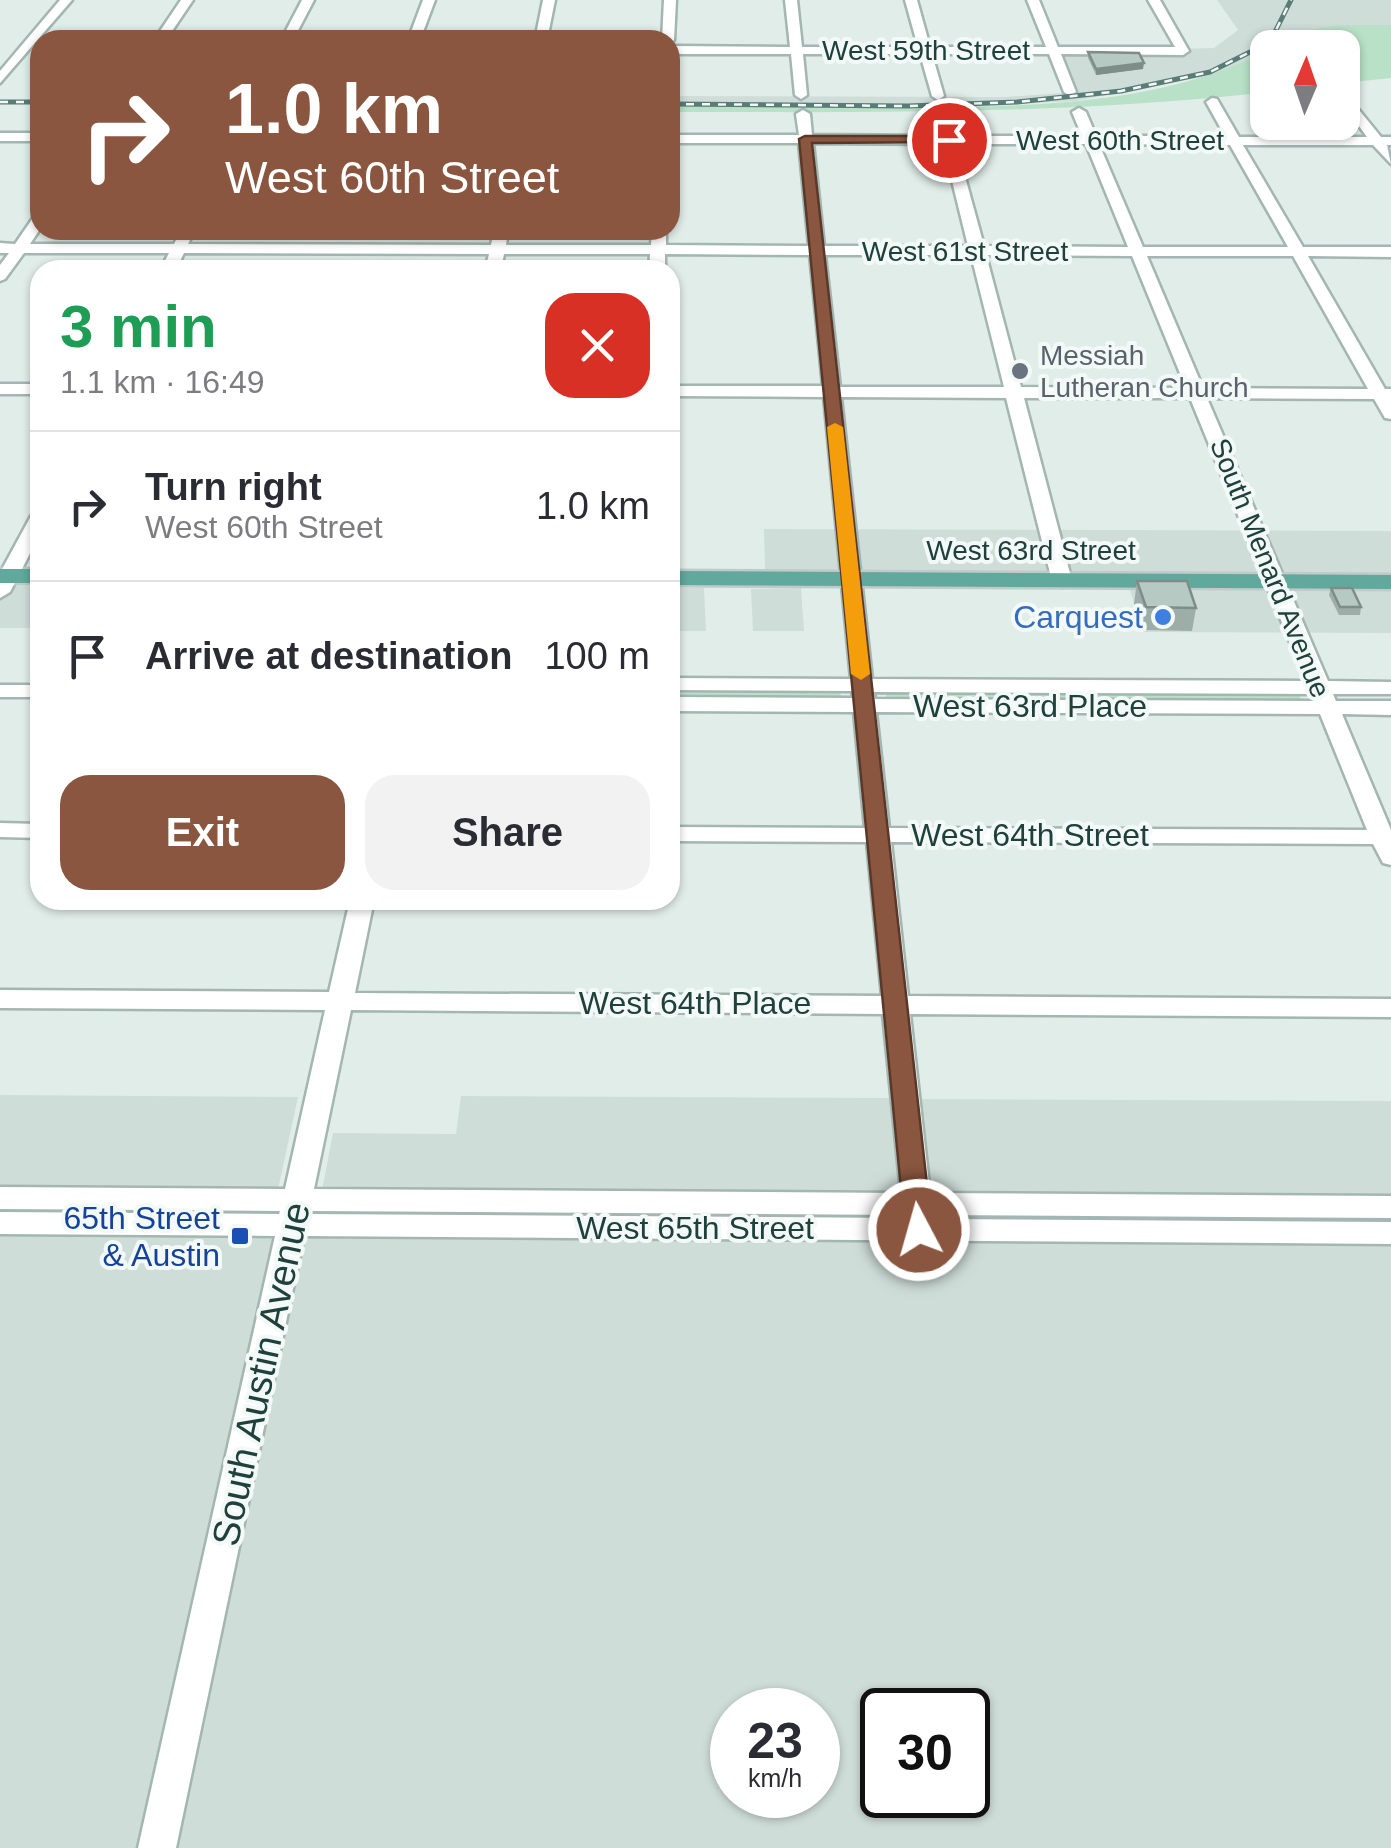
<!DOCTYPE html>
<html lang="en">
<head>
<meta charset="utf-8">
<style>
	:root { --surface:#fff; --page:#f2f2f3; --text:#2b2b33; --muted:#7c7c81; --line:#e1e1e2; --accent:#8a563f }
	body { margin:0; font-family:Arial,sans-serif; background:var(--page); color:var(--text); height:100vh; display:flex; flex-direction:column; font-size:38px; white-space:nowrap }
	* { box-sizing:border-box; margin:0 }
	p { font-size:32px; color:var(--muted) }
	.icon { flex:none; width:55px; height:55px; fill:none; stroke:currentColor; stroke-width:2; stroke-linecap:round; stroke-linejoin:round }
	.map { position:relative; flex:1; overflow:hidden }
	.drawer { position:absolute; left:30px; top:260px; width:650px; height:650px; display:flex; flex-direction:column; background:var(--surface); border-radius:30px; box-shadow:0 2px 8px #0004 }
	.drawer>* { flex:none }
	.hud { position:absolute; left:30px; top:30px; width:650px; height:210px; border-radius:30px; box-shadow:0 2px 8px #0004; background:#8a563f; color:#fff; overflow:hidden }
	.needle { width:65px; rotate:2deg }
	.buttons { position:absolute; left:1250px; top:30px; display:grid; gap:20px }
	.buttons a { display:grid; place-items:center; width:110px; height:110px; border-radius:20px; background:var(--surface); box-shadow:0 2px 8px #0004; font-size:50px }
	.speed { position:absolute; left:710px; top:1688px; display:flex; gap:20px; font-size:50px; font-weight:700; text-align:center }
	.speed>* { display:grid; place-content:center; width:130px; height:130px; border-radius:50%; background:var(--surface); box-shadow:0 2px 8px #0004; line-height:1 }
	.speed small { font-size:25px; font-weight:400 }
	.speed .limit { border:5px solid #111; border-radius:15px; background:#fff; color:#111 }
	.pin { position:absolute; display:grid; place-items:center; width:85px; height:85px; color:#fff; margin:-42px; border:5px solid #fff; border-radius:50%; box-shadow:0 2px 10px #0007 }
	.me { position:absolute; width:110px; margin:-55px; rotate:354deg; stroke-linejoin:round; filter:drop-shadow(0 0 8px #0008) }
	.turn { display:flex; align-items:center; gap:35px; height:210px; padding:0 30px; font-size:45px }
	.turn .icon { width:130px; height:130px; stroke-width:2.5 }
	.turn b { display:block; font-size:70px; line-height:85px }
	.round { display:grid; place-items:center; flex:none; width:105px; height:105px; border-radius:30px; background:var(--page) }
	.overview { display:flex; align-items:center; justify-content:space-between; height:170px; padding:0 30px }
	h1 { font-size:60px; font-weight:700; line-height:75px; color:#1e9e55 }
	.primary-button { display:flex; gap:20px; margin-top:auto; padding:20px 30px }
	.primary-button a { flex:1; height:115px; border-radius:30px; background:var(--accent); color:#fff; font-size:40px; font-weight:700; line-height:115px; text-align:center }
	.primary-button a+a { background:var(--page); color:var(--text) }
	ul { padding:0; list-style:none }
	li { display:flex; align-items:center; gap:30px; height:150px; padding:0 30px; border-top:2px solid var(--line) }
	li div { flex:1 }
	li b { display:block; font-size:38px }
	li em { font-style:normal }
	.map>svg:first-child { display:block }
</style>
</head>
<body>
<div class="map">
<svg width="1391" height="1848" viewBox="0 0 1391 1848">
	<rect width="100%" height="100%" fill="#e1ede9"/>
	<!-- built -->
	<g fill="#cfddd8" fill-rule="evenodd">
		<path d="M 1217,0 L 1391,0 L 1391,25 L 1300,32 L 1234,68 L 1208,76 L 1075,101 L 961,107 L 670,106 L 670,96 L 1005,97 L 1077,92 L 1058,52 L 1214,48 L 1238,30 Z"/>
		<path d="M 764,529 L 1391,531 L 1391,574 L 765,572 Z"/>
		<rect x="0" y="586" width="40" height="42"/>
		<path d="M 672,588 L 704,588 L 706,631 L 670,631 Z"/>
		<path d="M 801,588 L 804,631 L 753,631 L 751,589 Z"/>
		<path d="M 1130,590 L 1391,591 L 1391,633 L 1143,632 Z"/>
		<path d="M 0,1095 L 298,1097 L 277,1194 L 0,1191 Z"/>
		<path d="M 461,1096 L 893,1098 L 900,1195 L 322,1191 L 333,1133 L 456,1134 Z"/>
		<path d="M 919,1099 L 1391,1101 L 1391,1199 L 930,1196 Z"/>
		<path d="M 0,1226 L 1391,1231 L 1391,1848 L 0,1848 ZM 732,1710 L 818,1710 L 818,1795 L 732,1795 ZM 882,1710 L 968,1710 L 968,1795 L 882,1795 Z"/>
	</g>
	<!-- green -->
	<g fill="#b8e1c7">
		<path d="M 1391,25 L 1391,78 L 1343,83 L 1342,48 L 1275,47 C 1307,22 1351,25 1391,25 Z"/>
		<path d="M 1267,51 L 1267,92 C 1068,115 870,112 670,112 L 670,106 C 744,106 818,106 892,107 C 1018,107 1153,108 1267,51 Z"/>
		<path d="M 670,688 L 840,689 L 841,700 L 670,699 Z"/>
		<path d="M 885,689 L 1298,690 L 1302,703 L 887,701 Z"/>
	</g>
	<g fill="none" stroke-linecap="round" stroke-linejoin="round">
		<!-- minor casing -->
		<g stroke="#a3b6b1" stroke-width="5">
			<g id="minor">
				<path d="M 60,0 L 72,0 L 0,83 L 0,71 Z"/>
				<path d="M 181,0 L 193,0 L 166,40 L 154,40 Z"/>
				<path d="M 302,0 L 314,0 L 293,40 L 281,40 Z"/>
				<path d="M 423,0 L 435,0 L 420,40 L 408,40 Z"/>
				<path d="M 543,0 L 555,0 L 547,40 L 535,40 Z"/>
				<path d="M 664,0 L 676,0 L 674,40 L 670,43 L 662,40 Z"/>
				<path d="M 785,0 L 797,0 L 802,47 L 918,47 L 905,0 L 917,0 L 930,47 L 1046,47 L 1027,0 L 1039,0 L 1058,47 L 1175,47 L 1148,0 L 1160,0 L 1189,51 L 1183,55 L 1061,54 L 1076,92 L 1070,96 L 1064,92 L 1049,54 L 932,54 L 944,96 L 938,100 L 932,96 L 920,54 L 803,54 L 807,95 L 801,99 L 795,95 L 791,54 L 670,54 L 670,46 L 790,47 Z"/>
				<path d="M 1342,89 L 1381,137 L 1391,137 L 1391,145 L 1387,145 L 1391,164 L 1373,145 L 1243,145 L 1303,247 L 1391,247 L 1391,257 L 1308,256 L 1385,389 L 1391,389 L 1391,419 L 1385,418 L 1374,399 L 1207,398 L 1328,681 L 1391,682 L 1391,694 L 1333,694 L 1336,701 L 1391,701 L 1391,715 L 1342,714 L 1391,830 L 1391,865 L 1383,863 L 1373,844 L 891,842 L 908,996 L 1391,999 L 1391,1017 L 910,1014 L 930,1193 L 1391,1196 L 1391,1218 L 932,1215 L 933,1219 L 1391,1222 L 1391,1244 L 304,1236 L 176,1848 L 138,1848 L 275,1236 L 0,1234 L 0,1212 L 279,1214 L 280,1211 L 0,1209 L 0,1187 L 285,1189 L 325,1010 L 0,1008 L 0,990 L 329,992 L 350,900 L 374,900 L 355,993 L 882,996 L 867,842 L 670,841 L 670,827 L 865,828 L 854,712 L 670,711 L 670,697 L 853,698 L 852,691 L 670,690 L 670,678 L 851,679 L 824,397 L 670,396 L 670,386 L 823,386 L 810,255 L 665,254 L 665,270 L 649,270 L 650,254 L 504,254 L 501,270 L 485,270 L 489,254 L 184,253 L 176,270 L 160,270 L 169,253 L 24,253 L 5,279 L 0,281 L 0,265 L 9,253 L 0,253 L 0,243 L 15,244 L 35,215 L 40,214 L 40,229 L 30,244 L 174,244 L 181,230 L 195,230 L 188,244 L 491,245 L 494,230 L 508,230 L 506,245 L 651,245 L 652,230 L 666,230 L 666,245 L 809,246 L 799,143 L 670,143 L 670,135 L 799,135 L 796,114 L 803,110 L 810,114 L 812,135 L 941,136 L 935,114 L 942,110 L 949,114 L 954,136 L 1082,136 L 1072,112 L 1079,108 L 1086,112 L 1096,136 L 1225,136 L 1206,102 L 1212,98 L 1217,99 L 1239,137 L 1367,137 L 1342,103 ZM 813,143 L 943,144 L 968,246 L 824,246 ZM 956,144 L 1086,144 L 1128,247 L 984,246 ZM 1099,144 L 1230,145 L 1288,247 L 1143,247 ZM 825,255 L 971,255 L 1004,387 L 840,387 ZM 986,255 L 1132,256 L 1186,388 L 1021,387 ZM 1147,256 L 1293,256 L 1368,389 L 1203,388 ZM 841,397 L 1006,398 L 1052,581 L 1062,587 L 1072,581 L 1024,398 L 1190,398 L 1306,681 L 872,679 ZM 874,692 L 1312,694 L 1314,701 L 875,699 ZM 876,712 L 1320,714 L 1367,830 L 889,828 ZM 351,1010 L 883,1014 L 901,1193 L 314,1189 ZM 309,1211 L 903,1215 L 903,1218 L 309,1214 Z"/>
				<rect x="0" y="133" width="40" height="8"/>
				<rect x="0" y="384" width="40" height="10"/>
				<path d="M 40,510 L 40,534 L 10,592 L 0,598 L 0,573 L 31,516 Z"/>
				<rect x="0" y="685" width="40" height="12"/>
				<path d="M 0,823 L 40,824 L 40,838 L 0,837 Z"/>
			</g>
		</g>
		<!-- major casing -->
		<g stroke="#c0cac8" stroke-width="5">
			<g id="major">
				<rect x="0" y="569" width="40" height="14"/>
				<path d="M 670,571 L 1391,575 L 1391,589 L 670,585 Z"/>
			</g>
		</g>
		<!-- minor -->
		<use href="#minor" fill="#fff" fill-rule="evenodd"/>
		<!-- major -->
		<use href="#major" fill="#61a89d" fill-rule="evenodd"/>
		<!-- rail casing -->
		<g stroke="#5a7c76" stroke-width="5">
			<g id="rail">
				<path d="M 0,102 L 40,102"/>
				<path d="M 670,104 L 908,106 L 1017,102 L 1121,91 L 1210,72 L 1270,42 L 1291,0"/>
			</g>
		</g>
		<!-- rail -->
		<use href="#rail" stroke="#f2f9f7" stroke-width="2.5" stroke-dasharray="8" stroke-linecap="butt"/>
	</g>
	<!-- wall -->
	<g fill="#9dada8">
		<path d="M 1088,52 L 1143,69 L 1096,75 L 1088,58 Z"/>
		<path d="M 40,534 L 40,564 L 35,564 L 32,549 Z"/>
		<path d="M 1137,581 L 1196,608 L 1192,631 L 1142,630 L 1134,604 Z"/>
		<path d="M 1331,588 L 1361,607 L 1360,615 L 1339,615 L 1329,595 Z"/>
	</g>
	<!-- shaded-wall -->
	<path fill="#7f8d88" d="M 1144,63 L 1143,69 L 1096,75 L 1096,69 Z"/>
	<!-- building -->
	<g fill="#b6c9c3" stroke="#7f8d88" stroke-width="2.5">
		<path d="M 1088,52 L 1139,53 L 1144,63 L 1096,69 Z"/>
		<path d="M 40,534 L 40,549 L 32,549 L 38,536 Z"/>
		<path d="M 1137,581 L 1187,581 L 1196,608 L 1146,607 Z"/>
		<path d="M 1331,588 L 1352,588 L 1361,607 L 1340,607 Z"/>
	</g>
	<!-- route -->
	<path fill="#8a563f" stroke="#5a3829" stroke-width="2.5" d="M 949,136 L 953,142 L 812,143 L 932,1230 L 928,1237 L 909,1237 L 905,1230 L 799,139 L 805,136 Z"/>
	<!-- slow -->
	<path fill="#f59e0b" d="M 835,423 L 843,427 L 870,674 L 861,680 L 851,674 L 827,427 Z"/>
	<!-- markers -->
	<circle fill="#6b7280" stroke="#f2f9f7" stroke-width="4" cx="1020" cy="371" r="10"/>
	<circle fill="#3f7fe0" stroke="#f2f9f7" stroke-width="4" cx="1163" cy="617" r="10"/>
	<rect fill="#1a4fb4" stroke="#f2f9f7" stroke-width="4" x="230" y="1226" width="20" height="20" rx="5"/>
	<g text-anchor="middle" dominant-baseline="central" stroke-width="8" stroke-linejoin="round" paint-order="stroke">
		<!-- far-street labels -->
		<g font-size="28" fill="#1f403b" stroke="#f2f9f7">
			<text x="926" y="50">West 59th Street</text>
			<text x="1120" y="140">West 60th Street</text>
			<text x="965" y="251">West 61st Street</text>
			<text x="1031" y="550">West 63rd Street</text>
			<text transform="translate(1270 568) rotate(68)">South Menard Avenue</text>
		</g>
		<!-- far-worship labels -->
		<g font-size="28" fill="#5b616d" stroke="#f2f9f7" text-anchor="start">
			<text x="1040" y="355">Messiah<tspan x="1040" dy="32">Lutheran Church</tspan></text>
		</g>
		<!-- shop labels -->
		<g font-size="32" fill="#366cbe" stroke="#f2f9f7" text-anchor="end">
			<text x="1143" y="617">Carquest</text>
		</g>
		<!-- street labels -->
		<g font-size="32" fill="#1f403b" stroke="#f2f9f7">
			<text x="1030" y="706">West 63rd Place</text>
			<text x="1030" y="835">West 64th Street</text>
			<text x="695" y="1003">West 64th Place</text>
			<text x="695" y="1228">West 65th Street</text>
		</g>
		<!-- transit labels -->
		<g font-size="32" fill="#164399" stroke="#f2f9f7" text-anchor="end">
			<text x="220" y="1218">65th Street<tspan x="220" dy="37">&amp; Austin</tspan></text>
		</g>
		<!-- near-street labels -->
		<g font-size="38" fill="#1f403b" stroke="#f2f9f7">
			<text transform="translate(261 1374) rotate(-78)">South Austin Avenue</text>
		</g>
	</g>
</svg>
<div class="buttons">
<a><svg class="needle" viewBox="-14 -14 28 28"><path d="M0-13l5 13h-10z" fill="#e53935"/><path d="M0 13l5-13h-10z" fill="#7c7c81"/></svg></a>
</div>
<div class="speed"><div>23<small>km/h</small></div><div class="limit">30</div></div>
<div class="pin" style="left:949px;top:140px;background:#d93025"><svg class="icon" aria-label="arrive" viewBox="0 0 24 24"><path d="M6 21V4h12l-3 4 3 4H6"/></svg></div>
<svg class="me" style="left:919px;top:1230px" viewBox="-20 -20 40 40"><circle r="17" fill="#8a563f" stroke="#fff" stroke-width="3"/><path d="M0-11L8 9 0 5-8 9z" fill="#fff"/></svg>
<div class="hud">
<div class="turn"><svg class="icon" aria-label="right" viewBox="0 0 24 24"><path d="M7 20v-9h11M14 6l5 5-5 5"/></svg><div><b>1.0 km</b>West 60th Street</div></div>
</div>
<section class="drawer">
<div class="overview"><div><h1>3 min</h1><p>1.1 km · 16:49</p></div><a class="round" style="background:#d93025;color:#fff"><svg class="icon" aria-label="close" viewBox="0 0 24 24"><path d="M6 6l12 12M18 6L6 18"/></svg></a></div>
<ul>
<li><svg class="icon" aria-label="right" viewBox="0 0 24 24"><path d="M7 20v-9h11M14 6l5 5-5 5"/></svg><div><b>Turn right</b><p>West 60th Street</p></div><em>1.0 km</em></li>
<li><svg class="icon" aria-label="arrive" viewBox="0 0 24 24"><path d="M6 21V4h12l-3 4 3 4H6"/></svg><div><b>Arrive at destination</b></div><em>100 m</em></li>
</ul>
<div class="primary-button"><a>Exit</a><a>Share</a></div>
</section>
</div>
</body>
</html>
